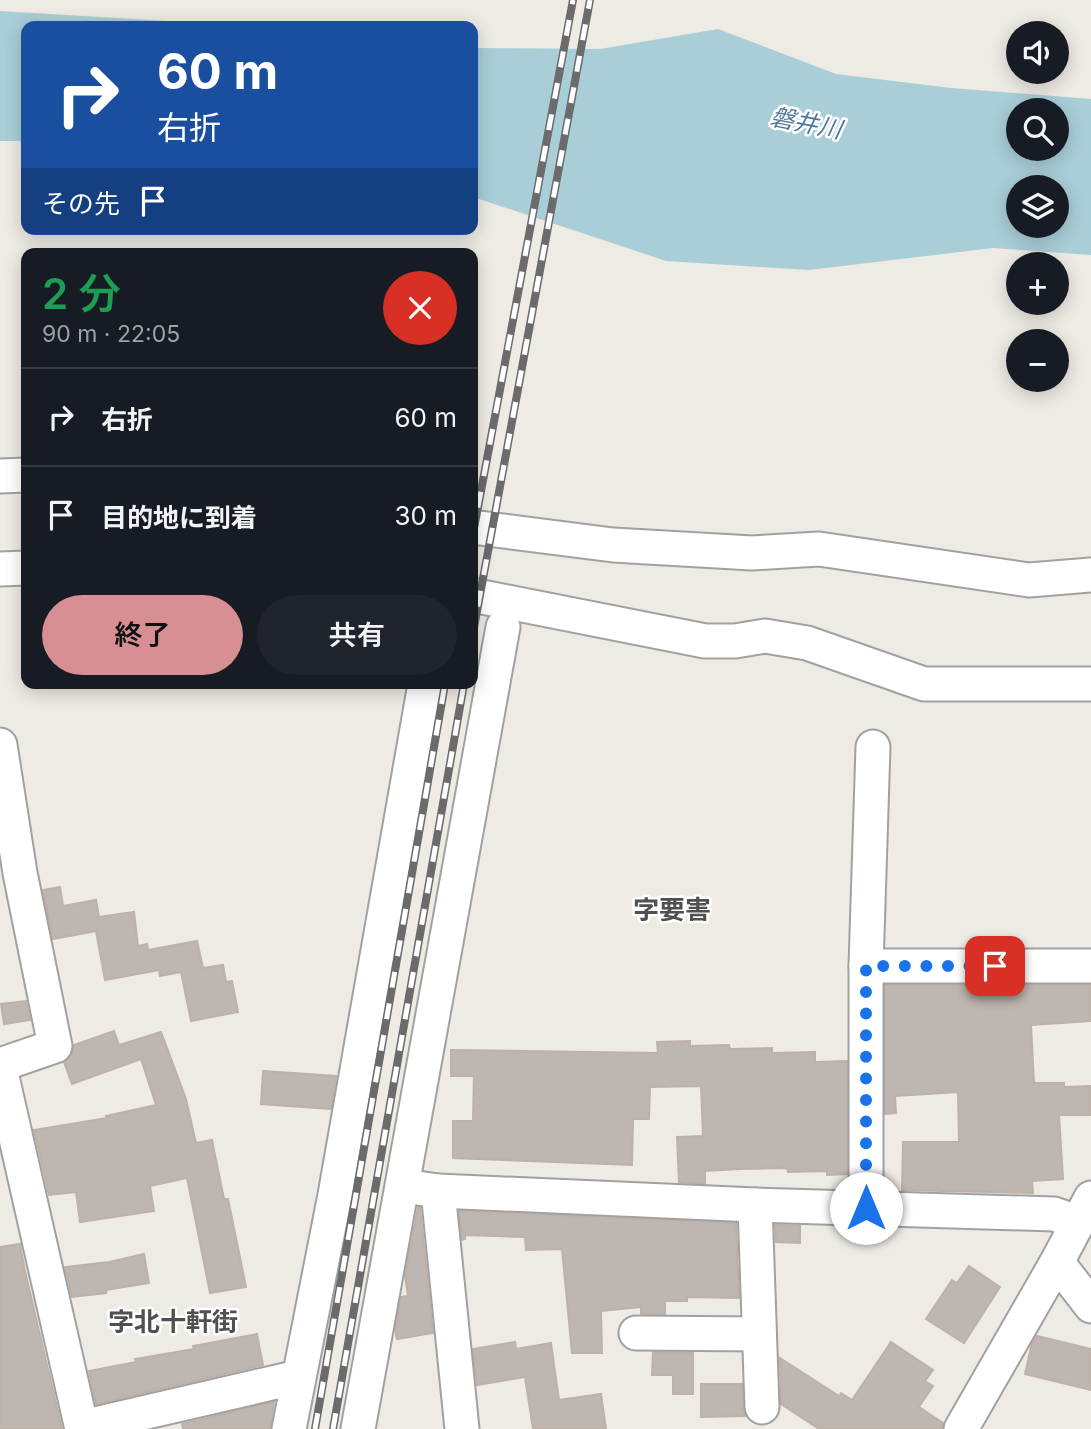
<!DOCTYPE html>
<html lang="ja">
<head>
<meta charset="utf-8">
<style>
	:root { --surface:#171b24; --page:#20242c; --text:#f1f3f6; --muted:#9ea1a6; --line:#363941; --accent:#d78f93 }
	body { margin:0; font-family:Inter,"Noto Sans JP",sans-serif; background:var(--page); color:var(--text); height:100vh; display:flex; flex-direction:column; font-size:26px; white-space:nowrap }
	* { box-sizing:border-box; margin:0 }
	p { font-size:23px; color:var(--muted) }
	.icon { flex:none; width:38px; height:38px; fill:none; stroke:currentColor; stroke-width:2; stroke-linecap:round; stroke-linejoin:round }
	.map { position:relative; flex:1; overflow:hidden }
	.drawer { position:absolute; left:21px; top:248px; width:457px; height:441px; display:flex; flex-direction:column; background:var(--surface); border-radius:14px; box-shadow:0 4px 18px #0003 }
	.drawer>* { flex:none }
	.guide { position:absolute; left:21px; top:21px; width:457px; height:214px; border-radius:14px; box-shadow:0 4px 18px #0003; background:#1a4fa0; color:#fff; overflow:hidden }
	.tools { position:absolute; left:1006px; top:21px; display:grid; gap:14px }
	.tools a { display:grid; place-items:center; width:63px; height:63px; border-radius:50%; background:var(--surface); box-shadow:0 4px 18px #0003; font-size:35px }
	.pin { position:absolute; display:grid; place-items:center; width:60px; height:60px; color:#fff; margin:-30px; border-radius:14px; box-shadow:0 4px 10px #0006 }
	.me { position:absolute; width:77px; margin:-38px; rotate:0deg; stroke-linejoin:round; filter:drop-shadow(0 0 5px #0008) }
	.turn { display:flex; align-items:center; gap:24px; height:147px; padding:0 21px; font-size:32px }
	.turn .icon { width:91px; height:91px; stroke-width:2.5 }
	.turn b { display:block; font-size:49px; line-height:60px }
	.then { display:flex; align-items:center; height:66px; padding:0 21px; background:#0003; gap:14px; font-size:26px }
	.round { display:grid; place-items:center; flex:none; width:74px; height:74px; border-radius:37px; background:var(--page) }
	.headline { display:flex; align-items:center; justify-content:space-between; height:119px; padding:0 21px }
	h1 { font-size:42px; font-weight:600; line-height:52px; color:#1e9e55 }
	.action { display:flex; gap:14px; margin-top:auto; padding:14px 21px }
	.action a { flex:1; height:80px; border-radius:42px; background:var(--accent); color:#111; font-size:28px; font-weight:600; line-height:80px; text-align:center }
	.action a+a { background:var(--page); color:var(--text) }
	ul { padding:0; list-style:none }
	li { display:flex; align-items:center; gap:21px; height:98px; padding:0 21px; border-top:2px solid var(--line) }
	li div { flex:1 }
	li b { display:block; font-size:26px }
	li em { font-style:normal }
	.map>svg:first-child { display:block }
</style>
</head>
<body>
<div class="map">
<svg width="1091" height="1429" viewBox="0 0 1091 1429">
	<rect width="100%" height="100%" fill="#eeeae4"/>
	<!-- water -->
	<g fill="#a9ced7" fill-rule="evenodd">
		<path d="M 0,11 L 250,26 L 26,26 L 26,141 L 0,141 Z"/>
		<path d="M 718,29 L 836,74 L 951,88 L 1091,99 L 1091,255 L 993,248 L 809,270 L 666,261 L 473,197 L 473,48 L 600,49 ZM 1018,110 L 1057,110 L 1057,149 L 1018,149 ZM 1018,187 L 1057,187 L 1057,226 L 1018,226 Z"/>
	</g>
	<!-- building -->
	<g fill="#beb6b1" stroke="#beb1a8" stroke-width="2">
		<path d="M 60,887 L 63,906 L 96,900 L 99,917 L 134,912 L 138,946 L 147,944 L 148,950 L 197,941 L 203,968 L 223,965 L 226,982 L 232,981 L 238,1012 L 191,1021 L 181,972 L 160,976 L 159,970 L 105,980 L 96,931 L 53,939 L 43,890 Z"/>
		<path d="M 885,985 L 1091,985 L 1091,1021 L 1031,1025 L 1034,1083 L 1064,1083 L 1064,1087 L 1091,1086 L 1091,1115 L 1059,1115 L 1063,1179 L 1032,1181 L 1033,1193 L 902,1190 L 903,1142 L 959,1142 L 958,1092 L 895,1096 L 896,1113 L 885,1114 Z"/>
		<path d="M 26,1001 L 30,1020 L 4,1024 L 1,1004 Z"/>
		<path d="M 114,1031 L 119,1045 L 161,1032 L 186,1099 L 196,1143 L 212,1140 L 224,1199 L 228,1199 L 246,1287 L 210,1293 L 187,1178 L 150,1186 L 154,1211 L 80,1222 L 76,1192 L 49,1195 L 34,1130 L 107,1118 L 106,1116 L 156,1105 L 141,1059 L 72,1084 L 64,1062 L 73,1052 L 74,1045 Z"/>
		<path d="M 690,1041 L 690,1046 L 729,1045 L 730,1049 L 772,1048 L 772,1053 L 815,1052 L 815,1062 L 847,1061 L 847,1174 L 827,1175 L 827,1171 L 788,1172 L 787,1168 L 740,1169 L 705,1171 L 705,1184 L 679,1182 L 677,1137 L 703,1136 L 701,1086 L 650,1087 L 649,1119 L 633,1119 L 632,1165 L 453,1158 L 453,1121 L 473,1121 L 474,1076 L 451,1076 L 451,1050 L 658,1053 L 657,1042 Z"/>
		<path d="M 263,1071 L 336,1076 L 331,1109 L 261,1104 Z"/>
		<path d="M 418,1207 L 420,1208 L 433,1333 L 397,1339 L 395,1330 L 401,1297 L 408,1296 L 405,1276 Z"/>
		<path d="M 459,1211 L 736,1223 L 739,1298 L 687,1297 L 687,1301 L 665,1301 L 665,1314 L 641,1314 L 641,1307 L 601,1311 L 602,1353 L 572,1353 L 562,1249 L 526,1250 L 525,1237 L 465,1235 L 465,1239 L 462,1240 Z"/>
		<path d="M 775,1225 L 800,1226 L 800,1243 L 776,1242 Z"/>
		<path d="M 20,1244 L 25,1271 L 62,1429 L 0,1429 L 0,1247 Z"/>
		<path d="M 144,1254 L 149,1283 L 106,1290 L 106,1293 L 72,1297 L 65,1267 L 109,1262 Z"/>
		<path d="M 969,1266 L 1000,1287 L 964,1343 L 926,1319 L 952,1280 L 957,1283 Z"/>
		<path d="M 257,1334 L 263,1365 L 96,1404 L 89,1371 L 136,1362 L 135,1359 L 194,1349 L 193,1346 Z"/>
		<path d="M 1037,1336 L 1091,1349 L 1091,1390 L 1025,1374 L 1032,1343 Z"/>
		<path d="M 515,1342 L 516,1349 L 551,1343 L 559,1400 L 601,1394 L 606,1429 L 533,1429 L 525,1377 L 477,1385 L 473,1349 Z"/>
		<path d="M 891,1342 L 933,1370 L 925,1381 L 933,1386 L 919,1407 L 943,1423 L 942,1429 L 819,1429 L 781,1404 L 780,1358 L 839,1396 L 841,1393 L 852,1400 Z"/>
		<path d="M 653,1352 L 693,1353 L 693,1394 L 673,1394 L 673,1375 L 652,1375 Z"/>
		<path d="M 701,1384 L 742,1384 L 745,1416 L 701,1417 Z"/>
		<path d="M 274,1402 L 270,1429 L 183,1429 L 182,1424 Z"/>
	</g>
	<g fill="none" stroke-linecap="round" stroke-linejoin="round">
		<!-- minor casing -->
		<g stroke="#a1a1a1" stroke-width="37">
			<g id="minor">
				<path d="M 0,476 L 26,475"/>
				<path d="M 472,527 L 613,545 L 752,553 L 819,549 L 1029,580 L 1091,575"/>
				<path d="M 0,569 L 26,568"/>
				<path d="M 472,595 L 705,641 L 735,641 L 765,636 L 807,643 L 924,684 L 1091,684"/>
				<path d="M 0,745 L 20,873 L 55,1046 L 0,1065"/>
				<path d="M 866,966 L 1091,966"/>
				<path d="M 0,1068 L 82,1429"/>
				<path d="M 404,1186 L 438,1191 L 755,1205 L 1054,1214 L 1077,1222"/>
				<path d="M 438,1191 L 462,1429"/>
				<path d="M 755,1205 L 762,1407"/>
				<path d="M 866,1207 L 866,966 L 873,747"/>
				<path d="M 1057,1262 L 1091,1306"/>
				<path d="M 636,1333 L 759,1334"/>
				<path d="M 82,1427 L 298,1377"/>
				<path d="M 289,1429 L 335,1195 L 425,684"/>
				<path d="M 358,1429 L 503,627"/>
				<path d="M 961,1429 L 1057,1262 L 1091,1198"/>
			</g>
		</g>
		<!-- minor -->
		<use href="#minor" stroke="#fff" stroke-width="33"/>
		<!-- rail casing -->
		<g stroke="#6b6b6b" stroke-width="8">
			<g id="rail">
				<path d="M 472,539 L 573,0"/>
				<path d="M 472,638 L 590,0"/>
				<path d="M 315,1429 L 445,684"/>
				<path d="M 333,1429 L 464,684"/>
			</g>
		</g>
		<!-- rail -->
		<use href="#rail" stroke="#fff" stroke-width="5" stroke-dasharray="16" stroke-linecap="butt"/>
	</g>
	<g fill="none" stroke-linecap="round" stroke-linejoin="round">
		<!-- route -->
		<path stroke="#1a73e8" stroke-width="12" stroke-dasharray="0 21.6" d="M 866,1208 L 866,966 L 995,966"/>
	</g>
	<g text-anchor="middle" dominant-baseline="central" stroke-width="5" stroke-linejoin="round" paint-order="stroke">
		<!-- water labels -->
		<g font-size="24" font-style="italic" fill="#51799c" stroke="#fff">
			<text transform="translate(806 123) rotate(11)">磐井川</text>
		</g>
		<!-- quarter labels -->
		<g font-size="26" font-weight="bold" fill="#505050" stroke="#fff">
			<text x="672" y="909">字要害</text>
			<text x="173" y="1321">字北十軒街</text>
		</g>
	</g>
</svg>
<div class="tools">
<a><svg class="icon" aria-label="sound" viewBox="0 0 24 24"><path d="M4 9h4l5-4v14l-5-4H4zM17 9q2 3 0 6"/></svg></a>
<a><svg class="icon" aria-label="search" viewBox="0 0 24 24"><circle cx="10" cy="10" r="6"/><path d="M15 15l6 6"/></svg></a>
<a><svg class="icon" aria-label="layers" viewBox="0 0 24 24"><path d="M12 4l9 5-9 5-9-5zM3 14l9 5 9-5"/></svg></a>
<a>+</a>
<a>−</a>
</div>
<div class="pin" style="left:995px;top:966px;background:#d93025"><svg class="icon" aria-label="arrive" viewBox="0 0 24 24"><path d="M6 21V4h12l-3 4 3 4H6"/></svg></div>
<svg class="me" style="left:866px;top:1208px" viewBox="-20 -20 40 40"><circle r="19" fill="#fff"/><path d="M0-13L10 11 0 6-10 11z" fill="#1a73e8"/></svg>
<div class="guide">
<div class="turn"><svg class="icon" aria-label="right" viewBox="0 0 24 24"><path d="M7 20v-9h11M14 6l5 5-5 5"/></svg><div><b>60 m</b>右折</div></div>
<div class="then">その先<svg class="icon" aria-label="arrive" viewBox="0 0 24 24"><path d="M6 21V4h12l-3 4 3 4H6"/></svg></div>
</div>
<section class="drawer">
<div class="headline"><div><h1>2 分</h1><p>90 m · 22:05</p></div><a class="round" style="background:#d93025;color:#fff"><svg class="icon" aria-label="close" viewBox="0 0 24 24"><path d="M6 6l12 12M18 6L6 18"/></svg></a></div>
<ul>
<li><svg class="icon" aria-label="right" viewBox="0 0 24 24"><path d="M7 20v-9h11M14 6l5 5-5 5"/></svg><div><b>右折</b></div><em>60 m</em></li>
<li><svg class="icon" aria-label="arrive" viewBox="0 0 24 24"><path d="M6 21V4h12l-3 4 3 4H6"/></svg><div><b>目的地に到着</b></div><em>30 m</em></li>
</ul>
<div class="action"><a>終了</a><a>共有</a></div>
</section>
</div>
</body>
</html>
